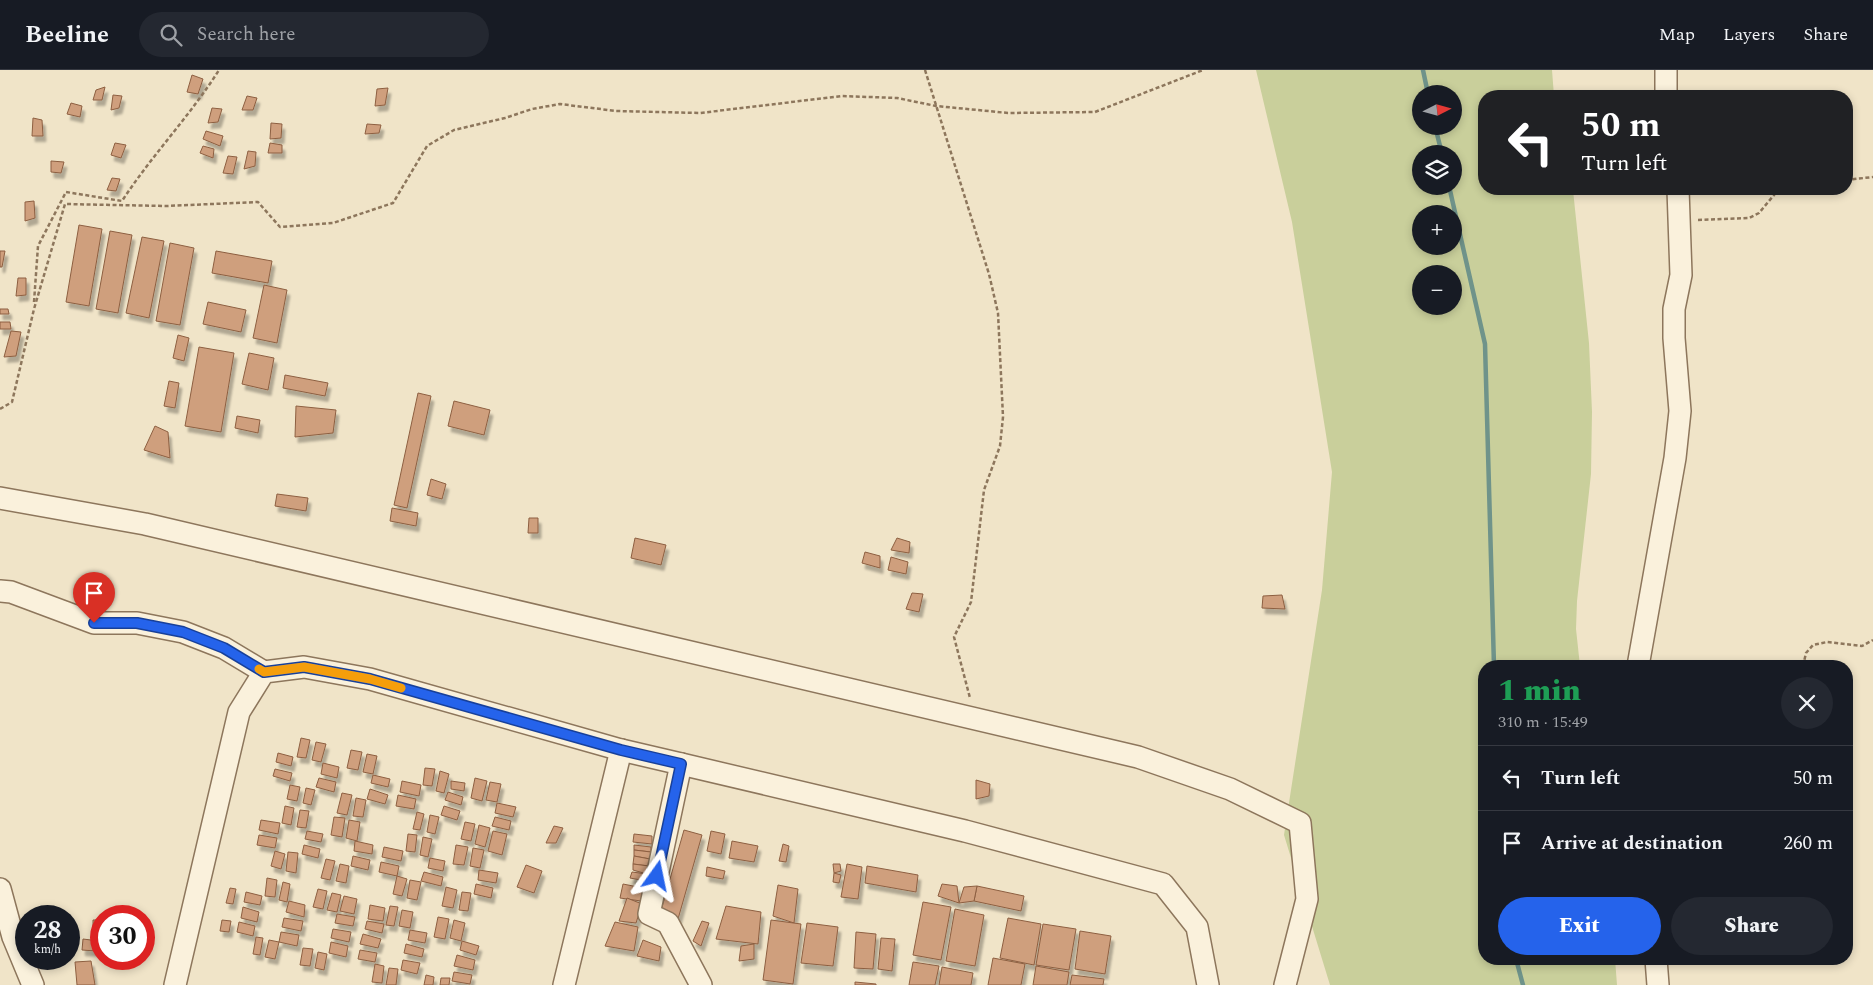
<!DOCTYPE html>
<html lang="en">
<head>
<meta charset="utf-8">
<style>
	:root { --surface:#171b24; --page:#242831; --text:#f1f3f6; --muted:#9ea1a6; --line:#363941; --accent:#2563eb }
	body { margin:0; font-family:Spectral,serif; background:var(--page); color:var(--text); height:100vh; display:flex; flex-direction:column; font-size:19px; white-space:nowrap }
	* { box-sizing:border-box; margin:0 }
	p { font-size:16px; color:var(--muted) }
	.icon { flex:none; width:28px; height:28px; fill:none; stroke:currentColor; stroke-width:2; stroke-linecap:round; stroke-linejoin:round }
	.map { position:relative; flex:1; overflow:hidden }
	.side { position:absolute; left:1478px; top:590px; width:375px; height:305px; display:flex; flex-direction:column; background:var(--surface); border-radius:20px; box-shadow:0 2px 8px #0003 }
	.side>* { flex:none }
	.guide { position:absolute; left:1478px; top:20px; width:375px; height:105px; border-radius:20px; box-shadow:0 2px 8px #0003; background:#202124; color:#fff; overflow:hidden }
	.needle { width:32px; rotate:84deg }
	.fabs { position:absolute; left:1412px; top:15px; display:grid; gap:10px }
	.fabs a { display:grid; place-items:center; width:50px; height:50px; border-radius:50%; background:var(--surface); box-shadow:0 2px 8px #0003; font-size:25px }
	.speed { position:absolute; left:15px; top:835px; display:flex; gap:10px; font-size:25px; font-weight:700; text-align:center }
	.speed>* { display:grid; place-content:center; width:65px; height:65px; border-radius:50%; background:var(--surface); box-shadow:0 2px 8px #0003; line-height:1 }
	.speed small { font-size:12px; font-weight:400 }
	.speed .limit { border:8px solid #d22; background:#fff; color:#111 }
	.pin { position:absolute; display:grid; place-items:center; width:42px; height:42px; color:#fff; margin:-51px -21px; border-radius:50% 50% 50% 0; rotate:-45deg; box-shadow:0 0 5px #0007 }
	.pin .icon { rotate:45deg }
	.me { position:absolute; width:55px; margin:-28px; rotate:12deg; stroke-linejoin:round; filter:drop-shadow(0 0 4px #0008) }
	.turn { display:flex; align-items:center; gap:18px; height:105px; padding:0 20px; font-size:22px }
	.turn .icon { width:65px; height:65px; stroke-width:2.5 }
	.turn b { display:block; font-size:35px; line-height:42px }
	.round { display:grid; place-items:center; flex:none; width:52px; height:52px; border-radius:26px; background:var(--page) }
	.summary { display:flex; align-items:center; justify-content:space-between; height:85px; padding:0 20px }
	h1 { font-size:30px; font-weight:800; line-height:38px; color:#1e9e55 }
	.action { display:flex; gap:10px; margin-top:auto; padding:10px 20px }
	.action a { flex:1; height:58px; border-radius:30px; background:var(--accent); color:#fff; font-size:20px; font-weight:800; line-height:58px; text-align:center }
	.action a+a { background:var(--page); color:var(--text) }
	ul { padding:0; list-style:none }
	li { display:flex; align-items:center; gap:15px; height:65px; padding:0 20px; border-top:1px solid var(--line) }
	li div { flex:1 }
	li b { display:block; font-size:19px }
	li em { font-style:normal }
	header { display:flex; align-items:center; gap:30px; box-sizing:border-box; height:70px; padding:0 25px; background:var(--surface); border-bottom:1px solid var(--line) }
	header strong { font-size:24px }
	nav { display:flex; gap:28px; margin-inline-start:auto; font-size:18px }
	.search { width:350px; height:45px; background:var(--page); display:flex; align-items:center; gap:12px; box-sizing:border-box; padding:0 18px; border-radius:28px; color:var(--muted); font-size:19px }
	.map>svg:first-child { display:block }
</style>
</head>
<body>
<header>
<strong>Beeline</strong>
<div class="search"><svg class="icon" aria-label="search" viewBox="0 0 24 24"><circle cx="10" cy="10" r="6"/><path d="M15 15l6 6"/></svg>Search here</div>
<nav><a>Map</a><a>Layers</a><a>Share</a></nav>
</header>
<div class="map">
<svg width="1873" height="915" viewBox="0 0 1873 915">
	<defs>
		<filter id="shadow"><feDropShadow dx="3" dy="5.5" stdDeviation="1" flood-color="#0004"/></filter>
	</defs>
	<rect width="100%" height="100%" fill="#f0e4c8"/>
	<!-- green -->
	<path fill="#c9cf9b" fill-rule="evenodd" d="M 1256,0 L 1552,0 L 1554,26 L 1484,26 L 1484,119 L 1573,120 L 1589,273 L 1592,342 L 1591,404 L 1577,531 L 1576,559 L 1580,596 L 1484,596 L 1484,889 L 1615,889 L 1617,915 L 1330,915 L 1284,765 L 1322,520 L 1332,402 L 1292,152 ZM 1421,24 L 1454,24 L 1454,56 L 1421,56 ZM 1421,84 L 1454,84 L 1454,116 L 1421,116 ZM 1421,144 L 1454,144 L 1454,176 L 1421,176 ZM 1421,204 L 1454,204 L 1454,236 L 1421,236 Z"/>
	<g fill="none" stroke-linecap="round" stroke-linejoin="round">
		<!-- stream -->
		<g stroke="#6f938a" stroke-width="4.5">
			<path d="M 1423,0 L 1428,24"/>
			<path d="M 1435,56 L 1442,84"/>
			<path d="M 1449,116 L 1485,274 L 1494,596"/>
			<path d="M 1516,889 L 1523,915"/>
		</g>
	</g>
	<!-- building -->
	<g fill="#cf9f7d" stroke="#8d5f41" filter="url(#shadow)">
		<path d="M 192,5 L 203,9 L 198,24 L 187,22 Z"/>
		<path d="M 105,17 L 102,30 L 93,30 L 96,20 Z"/>
		<path d="M 388,18 L 385,35 L 375,36 L 377,19 Z"/>
		<path d="M 113,25 L 122,26 L 119,38 L 111,40 Z"/>
		<path d="M 247,26 L 257,28 L 253,40 L 242,40 Z"/>
		<path d="M 71,33 L 82,36 L 80,47 L 67,44 Z"/>
		<path d="M 212,38 L 222,39 L 218,52 L 208,53 Z"/>
		<path d="M 33,48 L 42,50 L 43,66 L 32,66 Z"/>
		<path d="M 271,53 L 282,54 L 281,68 L 270,69 Z"/>
		<path d="M 367,54 L 381,55 L 379,63 L 365,64 Z"/>
		<path d="M 206,61 L 223,66 L 220,76 L 203,69 Z"/>
		<path d="M 115,73 L 126,75 L 121,88 L 111,85 Z"/>
		<path d="M 270,73 L 282,75 L 282,83 L 268,83 Z"/>
		<path d="M 203,76 L 214,79 L 213,88 L 200,83 Z"/>
		<path d="M 248,81 L 256,82 L 255,96 L 244,99 Z"/>
		<path d="M 228,86 L 237,87 L 233,104 L 223,103 Z"/>
		<path d="M 51,91 L 64,92 L 61,103 L 51,102 Z"/>
		<path d="M 112,108 L 120,109 L 116,121 L 107,120 Z"/>
		<path d="M 34,131 L 35,148 L 25,151 L 25,132 Z"/>
		<path d="M 79,155 L 102,159 L 89,236 L 66,232 Z"/>
		<path d="M 110,161 L 132,165 L 118,243 L 96,239 Z"/>
		<path d="M 142,167 L 164,171 L 149,248 L 126,243 Z"/>
		<path d="M 170,173 L 194,178 L 180,255 L 156,251 Z"/>
		<path d="M 0,181 L 5,181 L 2,197 L 0,197 Z"/>
		<path d="M 216,181 L 272,191 L 268,213 L 212,203 Z"/>
		<path d="M 18,208 L 26,208 L 26,225 L 16,226 Z"/>
		<path d="M 264,215 L 287,220 L 277,273 L 253,268 Z"/>
		<path d="M 208,232 L 246,240 L 241,262 L 203,254 Z"/>
		<path d="M 0,239 L 8,239 L 9,244 L 0,244 Z"/>
		<path d="M 0,252 L 10,252 L 11,259 L 0,259 Z"/>
		<path d="M 11,261 L 21,262 L 16,286 L 4,287 Z"/>
		<path d="M 178,265 L 189,268 L 184,291 L 173,288 Z"/>
		<path d="M 199,277 L 234,283 L 221,362 L 185,356 Z"/>
		<path d="M 249,283 L 274,288 L 268,320 L 242,314 Z"/>
		<path d="M 285,305 L 328,313 L 325,326 L 283,318 Z"/>
		<path d="M 169,311 L 179,313 L 175,338 L 164,336 Z"/>
		<path d="M 418,323 L 431,326 L 407,438 L 394,435 Z"/>
		<path d="M 454,331 L 490,340 L 484,365 L 448,356 Z"/>
		<path d="M 296,336 L 336,340 L 333,363 L 295,367 Z"/>
		<path d="M 237,346 L 260,350 L 258,363 L 235,358 Z"/>
		<path d="M 155,356 L 168,362 L 170,388 L 144,380 Z"/>
		<path d="M 431,409 L 446,414 L 442,429 L 427,425 Z"/>
		<path d="M 277,424 L 308,428 L 306,441 L 275,436 Z"/>
		<path d="M 392,438 L 418,443 L 416,456 L 390,451 Z"/>
		<path d="M 529,448 L 538,448 L 538,463 L 528,463 Z"/>
		<path d="M 635,468 L 666,475 L 661,495 L 631,488 Z"/>
		<path d="M 897,468 L 910,472 L 909,483 L 891,480 Z"/>
		<path d="M 865,482 L 880,486 L 880,498 L 862,493 Z"/>
		<path d="M 891,487 L 908,492 L 906,504 L 888,500 Z"/>
		<path d="M 912,523 L 923,524 L 919,542 L 906,539 Z"/>
		<path d="M 1282,525 L 1285,539 L 1262,538 L 1263,526 Z"/>
		<path d="M 301,668 L 310,670 L 306,688 L 297,687 Z"/>
		<path d="M 316,672 L 326,674 L 321,692 L 312,690 Z"/>
		<path d="M 351,680 L 362,682 L 358,700 L 347,698 Z"/>
		<path d="M 278,683 L 293,687 L 291,696 L 276,692 Z"/>
		<path d="M 367,684 L 377,686 L 373,704 L 363,702 Z"/>
		<path d="M 323,693 L 339,697 L 337,708 L 321,704 Z"/>
		<path d="M 425,698 L 435,699 L 432,716 L 423,715 Z"/>
		<path d="M 275,699 L 292,703 L 290,711 L 273,706 Z"/>
		<path d="M 440,701 L 449,704 L 444,723 L 436,721 Z"/>
		<path d="M 373,705 L 390,709 L 388,717 L 371,713 Z"/>
		<path d="M 319,708 L 336,712 L 334,722 L 316,717 Z"/>
		<path d="M 475,708 L 487,711 L 482,731 L 471,728 Z"/>
		<path d="M 976,710 L 990,714 L 989,726 L 976,729 Z"/>
		<path d="M 402,711 L 421,715 L 419,726 L 400,722 Z"/>
		<path d="M 451,711 L 465,713 L 464,721 L 451,719 Z"/>
		<path d="M 490,712 L 501,714 L 497,732 L 486,730 Z"/>
		<path d="M 290,715 L 300,717 L 297,731 L 287,729 Z"/>
		<path d="M 306,718 L 315,720 L 311,735 L 303,733 Z"/>
		<path d="M 370,719 L 388,725 L 385,734 L 367,729 Z"/>
		<path d="M 448,722 L 463,727 L 461,735 L 445,730 Z"/>
		<path d="M 342,723 L 352,725 L 347,745 L 337,743 Z"/>
		<path d="M 398,725 L 416,729 L 414,739 L 396,736 Z"/>
		<path d="M 356,728 L 366,730 L 363,747 L 353,746 Z"/>
		<path d="M 497,733 L 516,737 L 513,747 L 495,743 Z"/>
		<path d="M 285,736 L 294,738 L 291,755 L 282,753 Z"/>
		<path d="M 444,736 L 460,741 L 457,750 L 441,745 Z"/>
		<path d="M 300,740 L 309,741 L 306,758 L 297,757 Z"/>
		<path d="M 417,742 L 424,744 L 420,760 L 413,759 Z"/>
		<path d="M 430,745 L 439,747 L 435,764 L 427,762 Z"/>
		<path d="M 334,747 L 345,748 L 342,767 L 331,765 Z"/>
		<path d="M 495,747 L 511,751 L 509,760 L 492,756 Z"/>
		<path d="M 261,750 L 280,753 L 278,764 L 259,760 Z"/>
		<path d="M 349,750 L 360,752 L 357,771 L 346,768 Z"/>
		<path d="M 465,752 L 475,754 L 471,771 L 461,769 Z"/>
		<path d="M 479,755 L 490,758 L 485,777 L 475,774 Z"/>
		<path d="M 554,756 L 563,758 L 556,773 L 546,773 Z"/>
		<path d="M 684,760 L 702,765 L 678,849 L 660,844 Z"/>
		<path d="M 307,761 L 323,764 L 321,772 L 305,769 Z"/>
		<path d="M 493,761 L 507,764 L 502,785 L 488,781 Z"/>
		<path d="M 711,761 L 725,764 L 721,784 L 707,781 Z"/>
		<path d="M 408,764 L 417,765 L 415,782 L 406,781 Z"/>
		<path d="M 634,764 L 652,766 L 652,774 L 633,772 Z"/>
		<path d="M 259,765 L 277,768 L 275,778 L 257,775 Z"/>
		<path d="M 423,767 L 432,769 L 428,787 L 420,785 Z"/>
		<path d="M 355,771 L 373,775 L 372,784 L 354,781 Z"/>
		<path d="M 732,771 L 758,776 L 754,792 L 729,788 Z"/>
		<path d="M 783,774 L 789,776 L 786,792 L 779,791 Z"/>
		<path d="M 304,775 L 320,779 L 318,788 L 302,784 Z"/>
		<path d="M 456,775 L 468,777 L 464,795 L 453,794 Z"/>
		<path d="M 634,775 L 651,777 L 651,782 L 634,780 Z"/>
		<path d="M 384,777 L 403,781 L 401,791 L 382,787 Z"/>
		<path d="M 473,778 L 484,780 L 480,798 L 470,796 Z"/>
		<path d="M 634,780 L 651,782 L 650,789 L 634,786 Z"/>
		<path d="M 275,781 L 285,784 L 281,799 L 271,796 Z"/>
		<path d="M 288,782 L 298,783 L 296,803 L 286,801 Z"/>
		<path d="M 353,786 L 370,790 L 368,800 L 351,796 Z"/>
		<path d="M 634,786 L 650,789 L 649,796 L 633,794 Z"/>
		<path d="M 430,788 L 445,791 L 443,801 L 428,798 Z"/>
		<path d="M 326,789 L 335,791 L 330,810 L 321,808 Z"/>
		<path d="M 381,792 L 399,796 L 397,806 L 379,802 Z"/>
		<path d="M 340,794 L 349,796 L 346,813 L 336,811 Z"/>
		<path d="M 633,794 L 649,796 L 647,804 L 633,800 Z"/>
		<path d="M 833,794 L 840,794 L 841,801 L 834,803 Z"/>
		<path d="M 847,794 L 862,797 L 858,829 L 841,827 Z"/>
		<path d="M 526,795 L 542,801 L 534,823 L 517,817 Z"/>
		<path d="M 867,796 L 918,805 L 916,822 L 865,813 Z"/>
		<path d="M 707,797 L 725,801 L 723,809 L 706,806 Z"/>
		<path d="M 479,800 L 498,803 L 496,813 L 478,810 Z"/>
		<path d="M 424,802 L 443,807 L 441,816 L 421,811 Z"/>
		<path d="M 632,802 L 647,804 L 646,811 L 630,808 Z"/>
		<path d="M 834,803 L 841,805 L 839,813 L 833,812 Z"/>
		<path d="M 397,806 L 407,809 L 402,826 L 393,824 Z"/>
		<path d="M 267,808 L 277,810 L 275,827 L 265,826 Z"/>
		<path d="M 410,810 L 421,812 L 417,830 L 407,828 Z"/>
		<path d="M 283,812 L 290,814 L 287,832 L 279,830 Z"/>
		<path d="M 476,814 L 493,818 L 491,828 L 474,824 Z"/>
		<path d="M 623,814 L 643,818 L 641,831 L 620,828 Z"/>
		<path d="M 942,814 L 957,816 L 959,833 L 938,826 Z"/>
		<path d="M 778,815 L 798,819 L 794,853 L 773,846 Z"/>
		<path d="M 977,816 L 1024,826 L 1021,841 L 974,831 Z"/>
		<path d="M 977,816 L 974,831 L 959,833 L 964,817 Z"/>
		<path d="M 446,817 L 457,820 L 453,838 L 442,836 Z"/>
		<path d="M 230,818 L 236,819 L 233,834 L 226,833 Z"/>
		<path d="M 318,819 L 327,821 L 323,839 L 313,837 Z"/>
		<path d="M 246,822 L 262,826 L 260,835 L 244,832 Z"/>
		<path d="M 462,822 L 471,823 L 468,841 L 459,840 Z"/>
		<path d="M 332,823 L 341,825 L 337,842 L 327,840 Z"/>
		<path d="M 344,826 L 357,829 L 354,844 L 340,841 Z"/>
		<path d="M 627,828 L 642,834 L 636,853 L 619,851 Z"/>
		<path d="M 289,831 L 305,835 L 304,847 L 286,842 Z"/>
		<path d="M 923,832 L 951,837 L 941,890 L 913,885 Z"/>
		<path d="M 370,835 L 385,838 L 383,851 L 368,849 Z"/>
		<path d="M 390,836 L 398,837 L 394,856 L 386,855 Z"/>
		<path d="M 726,836 L 761,842 L 758,874 L 716,869 Z"/>
		<path d="M 243,837 L 259,842 L 257,852 L 241,848 Z"/>
		<path d="M 955,839 L 984,845 L 975,896 L 946,891 Z"/>
		<path d="M 402,840 L 413,842 L 410,858 L 399,856 Z"/>
		<path d="M 337,844 L 355,847 L 353,856 L 335,853 Z"/>
		<path d="M 438,847 L 449,849 L 445,869 L 434,867 Z"/>
		<path d="M 284,848 L 303,851 L 301,861 L 282,857 Z"/>
		<path d="M 1008,848 L 1041,854 L 1034,895 L 1000,888 Z"/>
		<path d="M 93,850 L 101,850 L 101,863 L 93,865 Z"/>
		<path d="M 222,850 L 231,851 L 229,862 L 220,861 Z"/>
		<path d="M 454,850 L 465,853 L 461,871 L 450,868 Z"/>
		<path d="M 771,850 L 801,854 L 793,914 L 763,910 Z"/>
		<path d="M 367,851 L 384,854 L 382,863 L 365,859 Z"/>
		<path d="M 702,851 L 709,853 L 701,876 L 693,871 Z"/>
		<path d="M 239,852 L 255,856 L 253,866 L 237,862 Z"/>
		<path d="M 615,852 L 638,857 L 634,881 L 605,876 Z"/>
		<path d="M 807,853 L 838,857 L 833,896 L 801,893 Z"/>
		<path d="M 1043,854 L 1076,859 L 1069,900 L 1036,895 Z"/>
		<path d="M 333,859 L 351,862 L 349,872 L 331,868 Z"/>
		<path d="M 410,860 L 427,863 L 425,873 L 408,870 Z"/>
		<path d="M 1080,861 L 1111,866 L 1105,904 L 1075,899 Z"/>
		<path d="M 281,862 L 299,865 L 297,876 L 279,872 Z"/>
		<path d="M 856,862 L 876,864 L 873,899 L 854,898 Z"/>
		<path d="M 363,864 L 381,869 L 378,878 L 360,874 Z"/>
		<path d="M 256,867 L 263,868 L 260,885 L 253,884 Z"/>
		<path d="M 881,868 L 895,869 L 892,901 L 878,899 Z"/>
		<path d="M 83,869 L 99,871 L 96,881 L 82,880 Z"/>
		<path d="M 269,870 L 279,872 L 275,889 L 265,887 Z"/>
		<path d="M 643,870 L 661,877 L 659,891 L 637,886 Z"/>
		<path d="M 462,871 L 479,876 L 476,885 L 460,880 Z"/>
		<path d="M 331,872 L 348,876 L 346,887 L 329,883 Z"/>
		<path d="M 406,874 L 424,879 L 422,887 L 404,883 Z"/>
		<path d="M 754,874 L 754,889 L 739,891 L 741,876 Z"/>
		<path d="M 303,878 L 313,879 L 310,896 L 300,895 Z"/>
		<path d="M 360,880 L 377,883 L 375,892 L 358,889 Z"/>
		<path d="M 318,882 L 327,884 L 324,900 L 315,898 Z"/>
		<path d="M 457,885 L 475,890 L 473,900 L 454,896 Z"/>
		<path d="M 993,888 L 1025,894 L 1021,915 L 988,915 Z"/>
		<path d="M 403,890 L 420,893 L 417,904 L 401,900 Z"/>
		<path d="M 91,891 L 95,915 L 77,915 L 75,892 Z"/>
		<path d="M 913,892 L 939,896 L 935,915 L 909,915 Z"/>
		<path d="M 375,894 L 384,896 L 382,913 L 372,912 Z"/>
		<path d="M 1036,896 L 1069,902 L 1067,915 L 1033,915 Z"/>
		<path d="M 942,897 L 973,903 L 971,915 L 939,915 Z"/>
		<path d="M 389,898 L 398,899 L 396,915 L 386,915 Z"/>
		<path d="M 454,902 L 472,905 L 470,914 L 452,911 Z"/>
		<path d="M 426,905 L 434,907 L 433,915 L 424,915 Z"/>
		<path d="M 1072,905 L 1104,909 L 1103,915 L 1070,915 Z"/>
		<path d="M 441,908 L 450,908 L 449,915 L 440,915 Z"/>
		<path d="M 855,912 L 876,914 L 876,915 L 855,915 Z"/>
	</g>
	<g fill="none" stroke-linecap="round" stroke-linejoin="round">
		<!-- minor casing -->
		<g stroke="#8d765c" stroke-width="24">
			<g id="minor">
				<path d="M 1666,0 L 1666,26"/>
				<path d="M 0,428 L 145,454 L 1138,687 L 1230,719 L 1300,753 L 1307,829 L 1285,915"/>
				<path d="M 0,521 L 11,522 L 94,553 L 137,553 L 183,562 L 224,578 L 264,602"/>
				<path d="M 1638,596 L 1675,388 L 1680,341 L 1674,268 L 1674,239 L 1681,205 L 1678,119"/>
				<path d="M 681,694 L 965,761 L 1163,814 L 1197,857 L 1208,915"/>
				<path d="M 0,819 L 13,867 L 33,915"/>
				<path d="M 1656,889 L 1658,915"/>
				<path d="M 175,915 L 239,642 L 264,602 L 304,597 L 370,609 L 621,680 L 681,694 L 649,844 L 668,853 L 701,915"/>
				<path d="M 564,915 L 621,680"/>
			</g>
		</g>
		<!-- path -->
		<g stroke="#8d765c" stroke-width="2.5" stroke-dasharray="4 2.5" stroke-linecap="butt">
			<path d="M 925,0 L 989,204 L 998,243 L 1003,347 L 1000,376 L 984,420 L 971,532 L 954,567 L 970,628"/>
			<path d="M 1846,110 L 1873,107"/>
			<path d="M 1698,150 L 1749,148 L 1759,143 L 1779,119"/>
			<path d="M 34,232 L 38,176 L 66,122 L 122,131 C 152,85 190,46 219,0"/>
			<path d="M 0,339 L 12,332 L 34,239 L 65,134 L 166,136 L 258,132 L 280,157 L 333,153 L 393,133 L 427,76 L 454,60 L 505,48 L 532,39 L 560,34 L 616,41 L 700,43 L 842,26 L 897,28 L 936,36 L 1008,43 L 1095,42 L 1203,0"/>
			<path d="M 1803,596 L 1806,583 L 1813,575 L 1827,572 L 1862,576 L 1873,570"/>
		</g>
		<!-- minor -->
		<use href="#minor" stroke="#faf1dc" stroke-width="21"/>
	</g>
	<g fill="none" stroke-linecap="round" stroke-linejoin="round">
		<!-- route casing -->
		<g stroke="#184099" stroke-width="12">
			<path id="route" d="M 94,553 L 137,553 L 183,562 L 224,578 L 264,602 L 304,597 L 370,609 L 621,680 L 681,694 L 657,806"/>
		</g>
		<!-- route -->
		<use href="#route" stroke="#2563eb" stroke-width="9"/>
		<!-- slow -->
		<path stroke="#f59e0b" stroke-width="9" d="M 259,599 L 264,602 L 304,597 L 370,609 L 401,618"/>
	</g>
</svg>
<div class="fabs">
<a><svg class="needle" viewBox="-14 -14 28 28"><path d="M0-13l5 13h-10z" fill="#e53935"/><path d="M0 13l5-13h-10z" fill="#9ea1a6"/></svg></a>
<a><svg class="icon" aria-label="layers" viewBox="0 0 24 24"><path d="M12 4l9 5-9 5-9-5zM3 14l9 5 9-5"/></svg></a>
<a>+</a>
<a>−</a>
</div>
<div class="speed"><div>28<small>km/h</small></div><div class="limit">30</div></div>
<div class="pin" style="left:94px;top:553px;background:#d93025"><svg class="icon" aria-label="arrive" viewBox="0 0 24 24"><path d="M6 21V4h12l-3 4 3 4H6"/></svg></div>
<svg class="me" style="left:657px;top:806px" viewBox="-20 -20 40 40"><path d="M0-17L14 15 0 8-14 15z" fill="#2563eb" stroke="#fff" stroke-width="4"/></svg>
<div class="guide">
<div class="turn"><svg class="icon" aria-label="left" viewBox="0 0 24 24"><path d="M17 20v-9H6M10 6l-5 5 5 5"/></svg><div><b>50 m</b>Turn left</div></div>
</div>
<section class="side">
<div class="summary"><div><h1>1 min</h1><p>310 m · 15:49</p></div><a class="round"><svg class="icon" aria-label="close" viewBox="0 0 24 24"><path d="M6 6l12 12M18 6L6 18"/></svg></a></div>
<ul>
<li><svg class="icon" aria-label="left" viewBox="0 0 24 24"><path d="M17 20v-9H6M10 6l-5 5 5 5"/></svg><div><b>Turn left</b></div><em>50 m</em></li>
<li><svg class="icon" aria-label="arrive" viewBox="0 0 24 24"><path d="M6 21V4h12l-3 4 3 4H6"/></svg><div><b>Arrive at destination</b></div><em>260 m</em></li>
</ul>
<div class="action"><a>Exit</a><a>Share</a></div>
</section>
</div>
</body>
</html>
